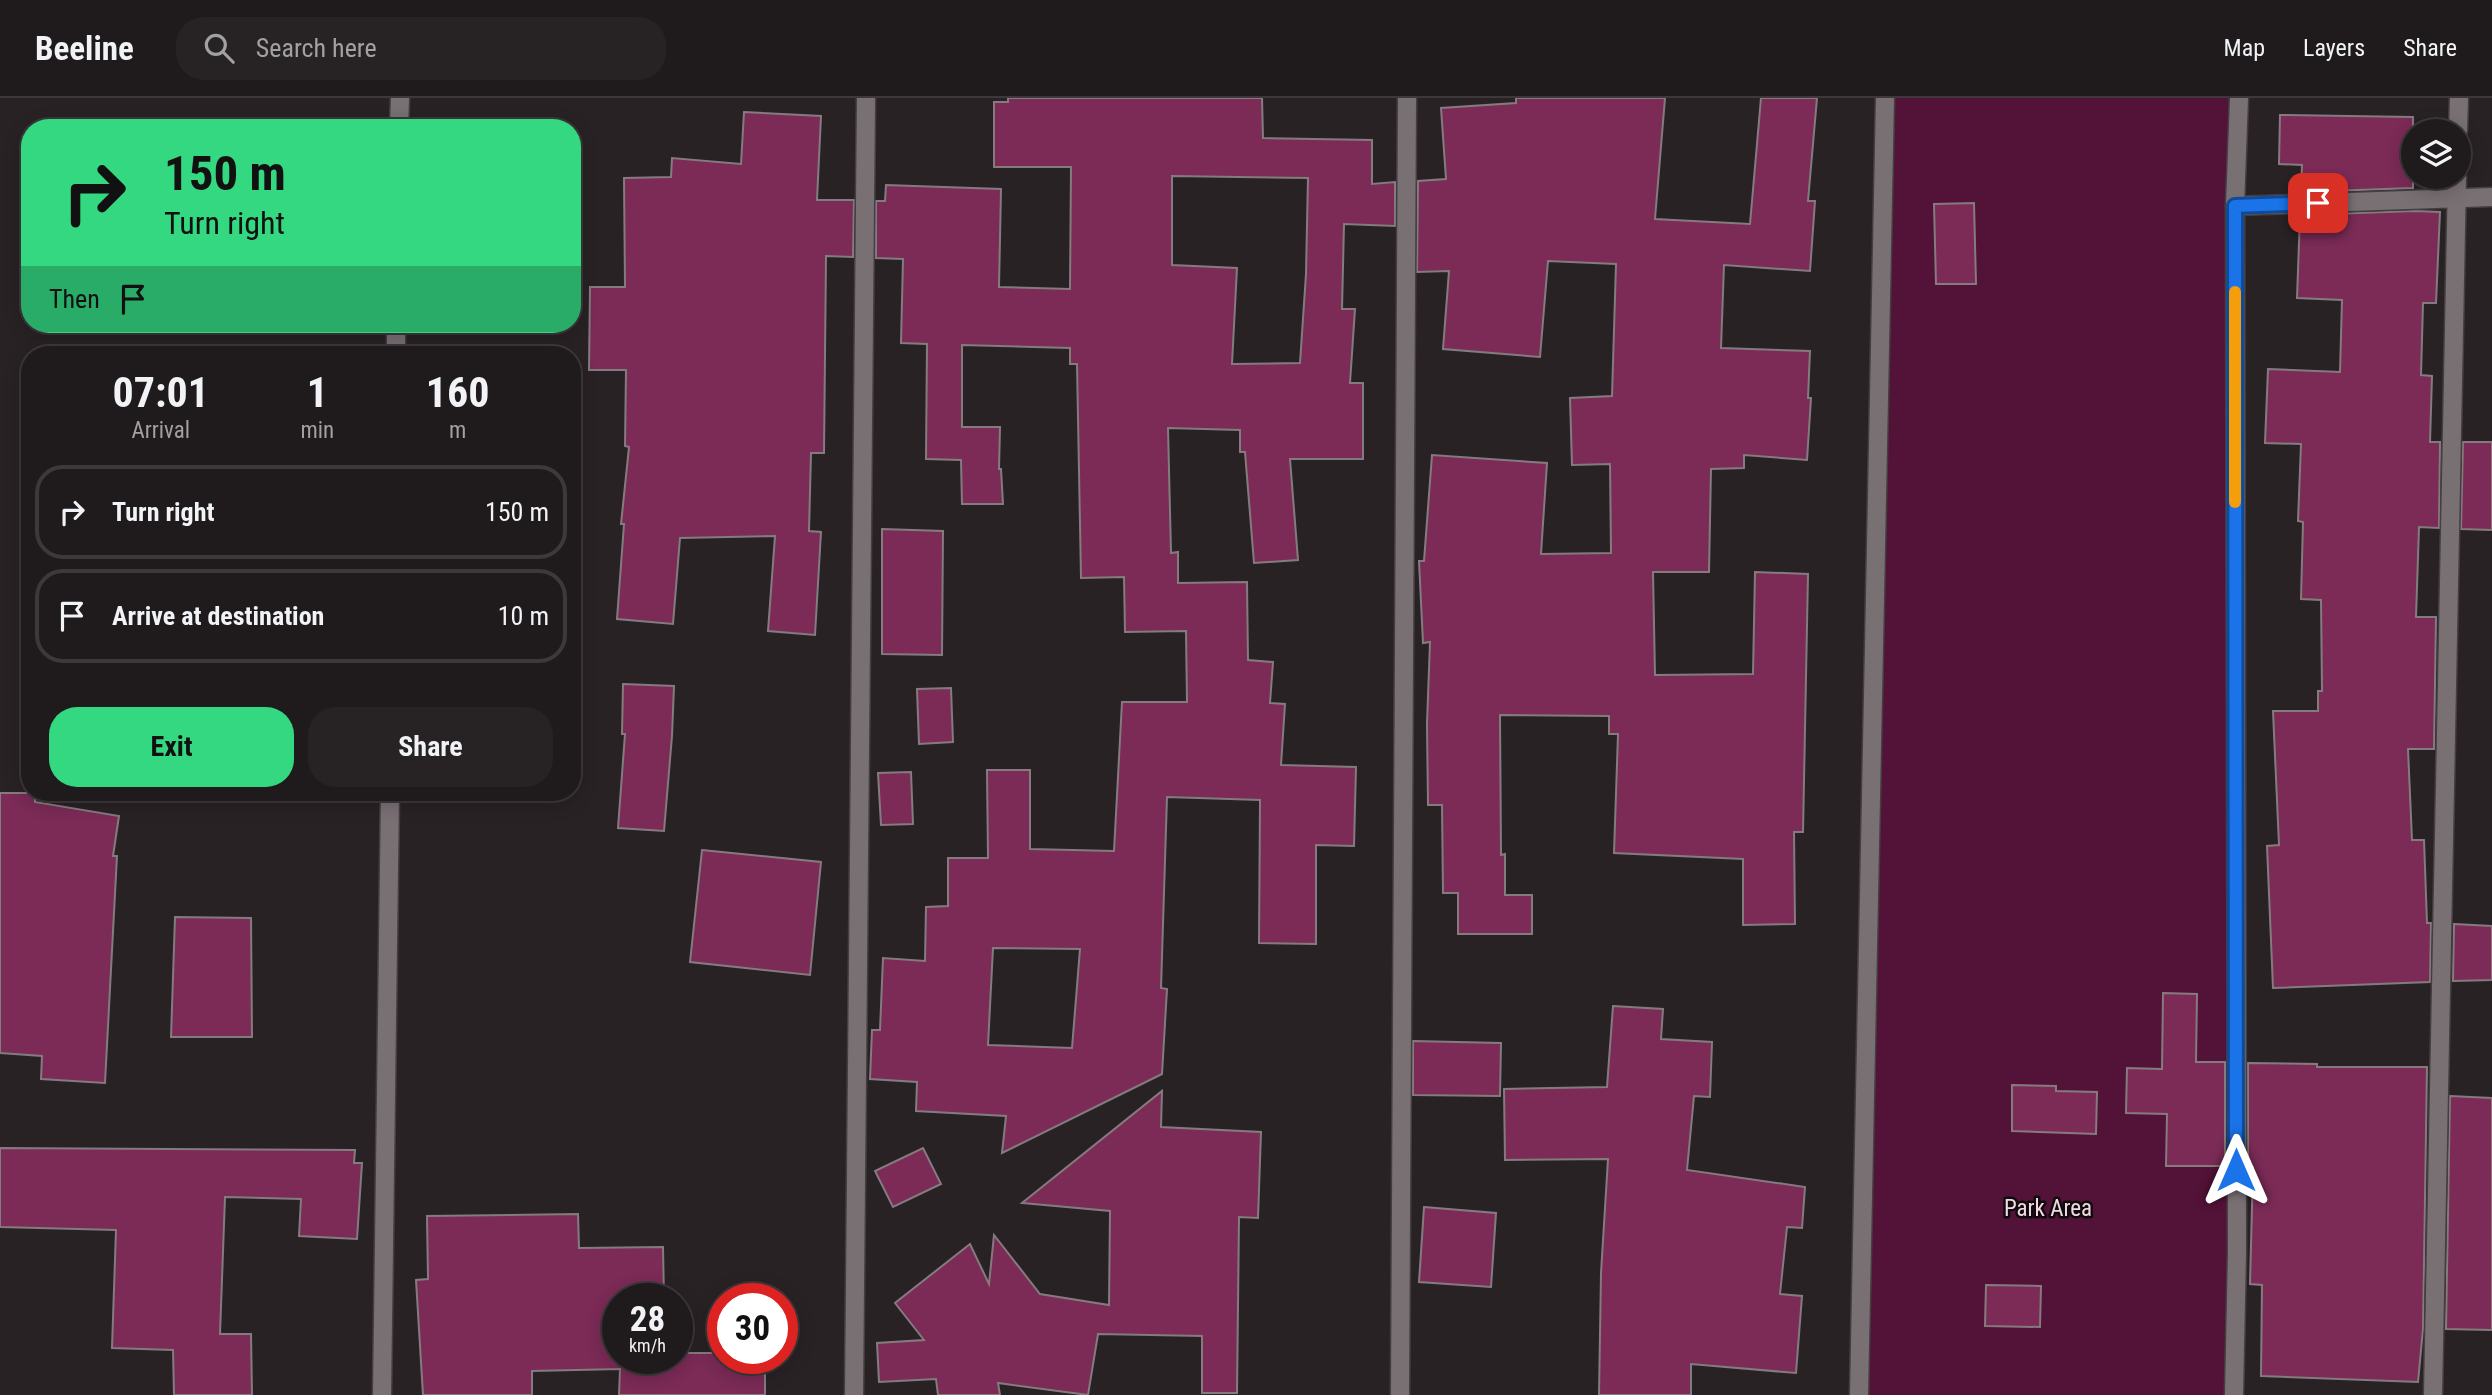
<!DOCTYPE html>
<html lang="en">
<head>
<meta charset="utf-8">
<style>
	:root { --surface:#1f1a1c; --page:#272325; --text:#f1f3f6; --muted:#a1a1a3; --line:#3c383b; --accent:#34d881 }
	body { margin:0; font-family:"Roboto Condensed",sans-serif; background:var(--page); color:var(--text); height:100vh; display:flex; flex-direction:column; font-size:26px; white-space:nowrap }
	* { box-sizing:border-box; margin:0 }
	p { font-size:23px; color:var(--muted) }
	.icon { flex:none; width:38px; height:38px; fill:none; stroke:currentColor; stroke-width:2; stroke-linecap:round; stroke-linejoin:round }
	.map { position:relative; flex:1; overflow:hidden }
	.details { position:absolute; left:21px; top:248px; width:560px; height:455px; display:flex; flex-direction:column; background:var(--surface); border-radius:28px; box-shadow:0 4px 18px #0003,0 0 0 2px var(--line) }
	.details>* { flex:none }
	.guide { position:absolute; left:21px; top:21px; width:560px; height:214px; border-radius:28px; box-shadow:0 4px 18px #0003,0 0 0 2px var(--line); background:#34d881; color:#111; overflow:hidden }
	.tools { position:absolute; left:2401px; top:21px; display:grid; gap:14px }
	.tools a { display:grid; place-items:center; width:70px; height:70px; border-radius:50%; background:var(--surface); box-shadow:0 4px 18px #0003,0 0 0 2px var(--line); font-size:35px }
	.speed { position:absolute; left:602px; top:1185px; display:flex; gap:14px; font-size:35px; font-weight:700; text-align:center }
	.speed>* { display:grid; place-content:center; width:91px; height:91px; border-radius:50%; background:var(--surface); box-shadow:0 4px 18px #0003,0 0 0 2px var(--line); line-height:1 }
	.speed small { font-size:18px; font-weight:400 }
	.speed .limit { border:10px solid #d22; background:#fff; color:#111 }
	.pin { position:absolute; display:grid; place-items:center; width:60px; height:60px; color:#fff; margin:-30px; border-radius:14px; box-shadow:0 4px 10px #0006 }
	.me { position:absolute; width:77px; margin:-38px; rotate:0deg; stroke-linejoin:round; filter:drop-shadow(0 0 5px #0008) }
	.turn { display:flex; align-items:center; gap:24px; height:147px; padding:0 28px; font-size:32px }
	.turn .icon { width:91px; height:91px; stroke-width:2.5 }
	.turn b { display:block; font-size:49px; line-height:60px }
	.then { display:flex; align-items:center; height:66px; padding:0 28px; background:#0003; gap:14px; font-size:26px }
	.eta { display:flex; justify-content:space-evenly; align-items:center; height:119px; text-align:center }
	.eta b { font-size:42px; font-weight:700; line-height:49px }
	.action { display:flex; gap:14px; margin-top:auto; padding:14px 28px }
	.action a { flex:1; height:80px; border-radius:28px; background:var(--accent); color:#111; font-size:28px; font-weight:700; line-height:80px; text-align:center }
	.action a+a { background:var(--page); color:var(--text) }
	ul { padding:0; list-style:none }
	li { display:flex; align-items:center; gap:21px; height:94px; margin:0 14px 10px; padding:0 14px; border:4px solid var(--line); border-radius:28px }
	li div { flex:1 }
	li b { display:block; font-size:26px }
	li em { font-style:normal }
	header { display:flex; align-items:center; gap:42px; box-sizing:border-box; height:98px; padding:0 35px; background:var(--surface); border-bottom:2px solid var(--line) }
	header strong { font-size:33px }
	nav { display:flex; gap:38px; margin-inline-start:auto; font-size:24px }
	.search { width:490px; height:63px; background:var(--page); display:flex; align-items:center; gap:18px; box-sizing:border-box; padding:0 24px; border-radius:28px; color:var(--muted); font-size:26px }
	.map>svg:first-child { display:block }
</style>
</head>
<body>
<header>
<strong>Beeline</strong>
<div class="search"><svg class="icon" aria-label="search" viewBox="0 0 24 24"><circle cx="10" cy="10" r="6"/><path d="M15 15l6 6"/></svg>Search here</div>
<nav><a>Map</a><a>Layers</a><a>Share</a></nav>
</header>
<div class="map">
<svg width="2492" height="1297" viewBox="0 0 2492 1297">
	<rect width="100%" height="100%" fill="#292225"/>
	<!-- green -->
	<path fill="#531237" d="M 1885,0 L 2244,0 L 2232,1297 L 1859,1297 Z"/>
	<!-- building -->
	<g fill="#7b2b56" stroke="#847b7f" stroke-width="2" fill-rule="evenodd">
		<path d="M 1008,0 L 1262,0 L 1263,40 L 1372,42 L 1372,86 L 1395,84 L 1395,128 L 1344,126 L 1342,211 L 1355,211 L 1350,285 L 1363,285 L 1363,361 L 1290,361 L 1298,462 L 1254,465 L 1245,354 L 1240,354 L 1240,332 L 1168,330 L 1171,455 L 1178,454 L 1178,485 L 1247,484 L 1248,562 L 1273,564 L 1270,605 L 1285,606 L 1281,667 L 1356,669 L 1354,748 L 1316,747 L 1316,846 L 1259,845 L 1260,702 L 1167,699 L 1161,890 L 1167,891 L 1162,976 L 1002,1055 L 1006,1018 L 916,1013 L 917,984 L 870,981 L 872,932 L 880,932 L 883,860 L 925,863 L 926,809 L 948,808 L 948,760 L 988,760 L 987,672 L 1030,672 L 1030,751 L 1114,753 L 1122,604 L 1187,604 L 1186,533 L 1125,534 L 1124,479 L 1081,480 L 1077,266 L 1070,266 L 1070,250 L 962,247 L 962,329 L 1000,329 L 999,371 L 1001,371 L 1003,406 L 962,406 L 961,362 L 926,361 L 927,246 L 901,245 L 903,161 L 876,160 L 876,103 L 885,103 L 886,87 L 1001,91 L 999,189 L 1070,191 L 1071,69 L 994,69 L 994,4 L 1008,4 ZM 1172,78 L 1308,80 L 1306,176 L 1300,265 L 1232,266 L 1237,170 L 1172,167 ZM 993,850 L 1080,851 L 1072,950 L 988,947 Z"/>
		<path d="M 1516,0 L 1665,0 L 1655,121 L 1750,126 L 1761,0 L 1817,0 L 1808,103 L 1815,103 L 1810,173 L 1724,167 L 1721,250 L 1810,253 L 1808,300 L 1811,300 L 1807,362 L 1744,357 L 1744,370 L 1711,371 L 1709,474 L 1653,474 L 1655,577 L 1753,576 L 1755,474 L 1808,476 L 1803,734 L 1794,734 L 1795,826 L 1743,827 L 1743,761 L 1614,755 L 1618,636 L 1609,636 L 1609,618 L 1500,617 L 1501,757 L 1505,756 L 1505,797 L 1532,797 L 1532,836 L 1458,836 L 1458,795 L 1443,795 L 1442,707 L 1428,707 L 1427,626 L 1430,544 L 1423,545 L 1419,463 L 1424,463 L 1432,357 L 1547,365 L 1541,456 L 1611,455 L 1610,366 L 1572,367 L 1570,300 L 1612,298 L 1616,166 L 1548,163 L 1540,259 L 1443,251 L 1449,173 L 1417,174 L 1418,83 L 1446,81 L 1441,10 L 1516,5 Z"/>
		<path d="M 744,14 L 821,18 L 817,102 L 854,102 L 853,159 L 826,158 L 824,355 L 811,355 L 809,433 L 821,434 L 815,537 L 768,533 L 775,438 L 680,440 L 673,526 L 617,521 L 624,426 L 621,426 L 629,349 L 625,348 L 626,272 L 589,272 L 590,189 L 625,189 L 624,80 L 671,79 L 672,60 L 741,66 Z"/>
		<path d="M 2280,17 L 2413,19 L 2413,90 L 2301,94 L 2302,67 L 2279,66 Z"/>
		<path d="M 1974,105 L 1976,186 L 1936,186 L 1934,106 Z"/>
		<path d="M 2415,113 L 2440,114 L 2436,205 L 2423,205 L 2421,277 L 2432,278 L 2430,344 L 2440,344 L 2439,430 L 2419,429 L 2416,519 L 2436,519 L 2434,651 L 2408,651 L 2412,742 L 2424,742 L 2427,825 L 2431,825 L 2430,884 L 2273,890 L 2267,748 L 2279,747 L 2273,613 L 2318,613 L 2318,593 L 2322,593 L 2321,502 L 2301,501 L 2303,424 L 2298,423 L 2301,346 L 2265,345 L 2268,271 L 2340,274 L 2342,202 L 2297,200 L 2300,117 Z"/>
		<path d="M 2463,344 L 2492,344 L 2492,432 L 2461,431 Z"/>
		<path d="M 882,431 L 943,433 L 942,557 L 882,556 Z"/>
		<path d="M 623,586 L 674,588 L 672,638 L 664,733 L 618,730 L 625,636 L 622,636 Z"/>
		<path d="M 951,590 L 953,644 L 919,646 L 917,591 Z"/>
		<path d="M 911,674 L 913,726 L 881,727 L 878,675 Z"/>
		<path d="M 0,695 L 35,695 L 35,704 L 119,718 L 113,758 L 117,758 L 105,985 L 41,981 L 42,958 L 0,955 Z"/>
		<path d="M 702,752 L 821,764 L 810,877 L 690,864 Z"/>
		<path d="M 175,819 L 251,820 L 252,939 L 171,939 Z"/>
		<path d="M 2454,826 L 2492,828 L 2492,882 L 2453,883 Z"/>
		<path d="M 2163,895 L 2197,896 L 2196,964 L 2225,964 L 2225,1068 L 2166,1068 L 2167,1016 L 2126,1015 L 2127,970 L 2162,971 Z"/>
		<path d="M 1613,908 L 1663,911 L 1661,941 L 1712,944 L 1710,999 L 1694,998 L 1687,1072 L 1805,1089 L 1802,1130 L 1787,1129 L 1780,1196 L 1802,1198 L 1796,1275 L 1691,1266 L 1691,1297 L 1599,1297 L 1601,1175 L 1608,1061 L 1505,1062 L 1504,991 L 1607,989 Z"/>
		<path d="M 1413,943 L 1501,945 L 1500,998 L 1413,997 Z"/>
		<path d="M 2248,965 L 2317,966 L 2317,969 L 2427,969 L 2423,1231 L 2418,1284 L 2261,1278 L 2262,1187 L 2250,1186 L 2253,1069 L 2248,1069 Z"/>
		<path d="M 2012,987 L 2056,988 L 2056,993 L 2097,994 L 2096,1036 L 2012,1033 Z"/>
		<path d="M 1162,993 L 1161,1029 L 1261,1034 L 1258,1120 L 1239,1119 L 1237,1295 L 1202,1295 L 1202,1238 L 1098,1236 L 1088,1297 L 998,1285 L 1000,1297 L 938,1297 L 936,1281 L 879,1284 L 877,1245 L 924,1242 L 895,1205 L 970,1146 L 989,1186 L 994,1137 L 1040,1196 L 1109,1207 L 1110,1113 L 1022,1105 Z"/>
		<path d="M 2450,998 L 2492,1000 L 2492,1232 L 2446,1231 Z"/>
		<path d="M 0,1050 L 355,1052 L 354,1065 L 362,1065 L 357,1141 L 299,1138 L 301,1101 L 225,1099 L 220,1236 L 251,1236 L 252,1297 L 174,1297 L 173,1252 L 112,1250 L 116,1132 L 0,1129 Z"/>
		<path d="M 923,1050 L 941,1086 L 893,1109 L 875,1073 Z"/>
		<path d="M 1424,1109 L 1496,1115 L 1491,1189 L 1419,1184 Z"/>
		<path d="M 578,1116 L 579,1150 L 663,1149 L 664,1200 L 618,1200 L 618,1260 L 677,1260 L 677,1255 L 723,1255 L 723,1260 L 765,1260 L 765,1297 L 619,1297 L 620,1271 L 532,1273 L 532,1297 L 423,1297 L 416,1182 L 428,1181 L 427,1118 Z"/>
		<path d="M 1986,1187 L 2041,1188 L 2040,1229 L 1985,1228 Z"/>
	</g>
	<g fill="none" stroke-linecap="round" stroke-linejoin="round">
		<!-- street casing -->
		<g stroke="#453e41" stroke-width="21">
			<g id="street">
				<path d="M 399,30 L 400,0"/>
				<path d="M 2458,33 L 2459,0"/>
				<path d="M 2235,108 L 2492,99"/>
				<path d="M 396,257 L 396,226"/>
				<path d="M 382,1297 L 390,695"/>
				<path d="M 854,1297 L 866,0"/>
				<path d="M 1400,1297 L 1407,0"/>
				<path d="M 2234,1297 L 2237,1154 L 2235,108 L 2239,0"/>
				<path d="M 2433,1297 L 2457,79"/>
			</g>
		</g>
		<!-- secondary casing -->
		<g stroke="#453e41" stroke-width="21">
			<path id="secondary" d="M 1859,1297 L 1885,0"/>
		</g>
		<!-- street -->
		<use href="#street" stroke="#797074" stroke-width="18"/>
		<!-- secondary -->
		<use href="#secondary" stroke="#797074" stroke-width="18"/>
	</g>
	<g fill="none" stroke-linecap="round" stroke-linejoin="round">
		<!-- route casing -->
		<g stroke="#114b97" stroke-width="18">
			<path id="route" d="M 2236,1072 L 2235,108 L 2318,105"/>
		</g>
		<!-- route -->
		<use href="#route" stroke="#1a73e8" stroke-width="12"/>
		<!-- slow -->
		<path stroke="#f59e0b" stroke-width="12" d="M 2235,194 L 2235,404"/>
	</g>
	<g text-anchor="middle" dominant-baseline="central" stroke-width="5" stroke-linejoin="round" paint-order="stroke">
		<!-- park labels -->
		<g font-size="23" fill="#f2d9e4" stroke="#100c0e">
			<text x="2048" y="1110">Park Area</text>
		</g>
	</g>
</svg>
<div class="tools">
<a><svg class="icon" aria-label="layers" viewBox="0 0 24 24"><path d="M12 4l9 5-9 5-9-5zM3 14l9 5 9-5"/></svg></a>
</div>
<div class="speed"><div>28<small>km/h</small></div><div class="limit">30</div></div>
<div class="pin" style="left:2318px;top:105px;background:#d93025"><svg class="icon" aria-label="arrive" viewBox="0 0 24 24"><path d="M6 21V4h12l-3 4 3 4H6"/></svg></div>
<svg class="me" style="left:2236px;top:1072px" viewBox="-20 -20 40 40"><path d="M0-17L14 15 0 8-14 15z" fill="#1a73e8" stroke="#fff" stroke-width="4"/></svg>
<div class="guide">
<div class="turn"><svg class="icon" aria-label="right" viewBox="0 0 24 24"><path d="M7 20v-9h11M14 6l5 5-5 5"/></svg><div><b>150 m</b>Turn right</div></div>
<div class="then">Then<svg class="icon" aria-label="arrive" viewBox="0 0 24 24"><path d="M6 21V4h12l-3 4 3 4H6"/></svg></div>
</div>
<section class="details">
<div class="eta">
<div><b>07:01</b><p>Arrival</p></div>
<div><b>1</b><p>min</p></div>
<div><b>160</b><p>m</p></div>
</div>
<ul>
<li><svg class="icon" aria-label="right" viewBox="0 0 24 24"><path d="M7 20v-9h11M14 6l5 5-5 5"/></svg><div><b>Turn right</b></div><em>150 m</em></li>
<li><svg class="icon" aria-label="arrive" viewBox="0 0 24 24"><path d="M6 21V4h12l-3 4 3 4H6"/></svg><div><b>Arrive at destination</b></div><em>10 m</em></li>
</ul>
<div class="action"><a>Exit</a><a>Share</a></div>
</section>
</div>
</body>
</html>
